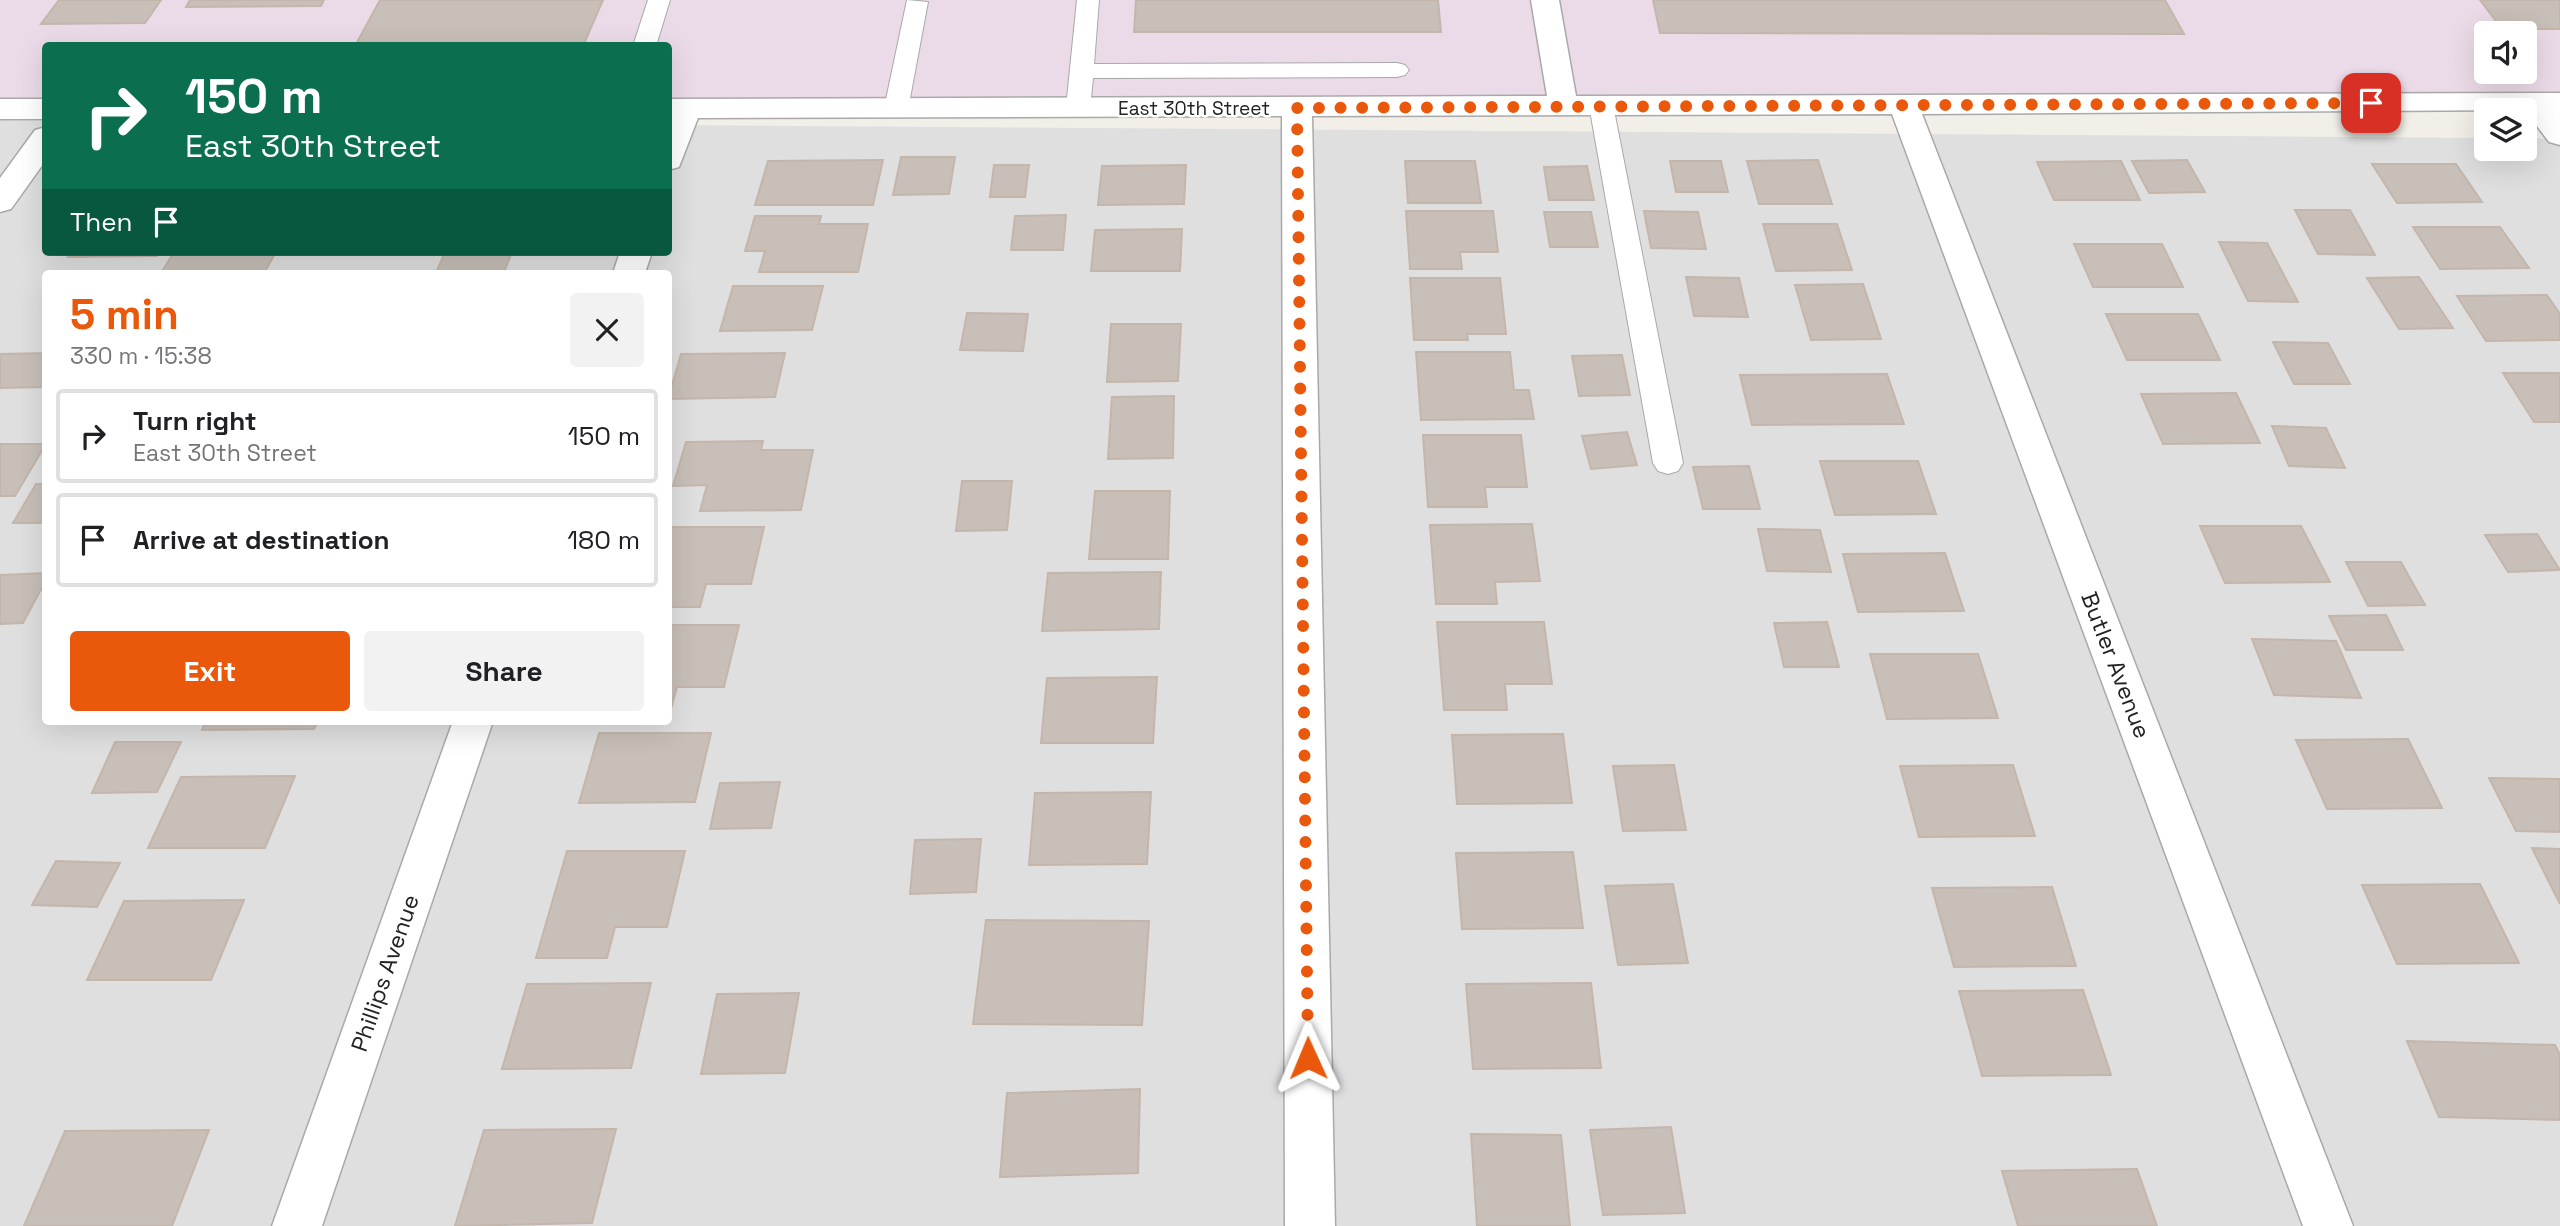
<!DOCTYPE html>
<html lang="en">
<head>
<meta charset="utf-8">
<style>
	:root { --surface:#fff; --page:#f2f2f2; --text:#202124; --muted:#757577; --line:#e0e0e0; --accent:#ea580c }
	body { margin:0; font-family:"Space Grotesk",sans-serif; background:var(--page); color:var(--text); height:100vh; display:flex; flex-direction:column; font-size:26px; white-space:nowrap }
	* { box-sizing:border-box; margin:0 }
	p { font-size:23px; color:var(--muted) }
	.icon { flex:none; width:38px; height:38px; fill:none; stroke:currentColor; stroke-width:2; stroke-linecap:round; stroke-linejoin:round }
	.map { position:relative; flex:1; overflow:hidden }
	.panel { position:absolute; left:42px; top:270px; width:630px; height:455px; display:flex; flex-direction:column; background:var(--surface); border-radius:7px; box-shadow:0 7px 28px #0002 }
	.panel>* { flex:none }
	.hud { position:absolute; left:42px; top:42px; width:630px; height:214px; border-radius:7px; box-shadow:0 7px 28px #0002; background:#0b6e4f; color:#fff; overflow:hidden }
	.tools { position:absolute; left:2474px; top:21px; display:grid; gap:14px }
	.tools a { display:grid; place-items:center; width:63px; height:63px; border-radius:7px; background:var(--surface); box-shadow:0 7px 28px #0002; font-size:35px }
	.pin { position:absolute; display:grid; place-items:center; width:60px; height:60px; color:#fff; margin:-30px; border-radius:14px; box-shadow:0 4px 10px #0006 }
	.me { position:absolute; width:77px; margin:-38px; rotate:359deg; stroke-linejoin:round; filter:drop-shadow(0 0 5px #0008) }
	.turn { display:flex; align-items:center; gap:24px; height:147px; padding:0 28px; font-size:32px }
	.turn .icon { width:91px; height:91px; stroke-width:2.5 }
	.turn b { display:block; font-size:49px; line-height:60px }
	.then { display:flex; align-items:center; height:66px; padding:0 28px; background:#0003; gap:14px; font-size:26px }
	.round { display:grid; place-items:center; flex:none; width:74px; height:74px; border-radius:7px; background:var(--page) }
	.headline { display:flex; align-items:center; justify-content:space-between; height:119px; padding:0 28px }
	h1 { font-size:42px; font-weight:600; line-height:52px; color:var(--accent) }
	.cta { display:flex; gap:14px; margin-top:auto; padding:14px 28px }
	.cta a { flex:1; height:80px; border-radius:7px; background:var(--accent); color:#fff; font-size:28px; font-weight:600; line-height:80px; text-align:center }
	.cta a+a { background:var(--page); color:var(--text) }
	ul { padding:0; list-style:none }
	li { display:flex; align-items:center; gap:21px; height:94px; margin:0 14px 10px; padding:0 14px; border:4px solid var(--line); border-radius:7px }
	li div { flex:1 }
	li b { display:block; font-size:26px }
	li em { font-style:normal }
	.map>svg:first-child { display:block }
</style>
</head>
<body>
<div class="map">
<svg width="2560" height="1226" viewBox="0 0 2560 1226">
	<rect width="100%" height="100%" fill="#f2efe9"/>
	<!-- residential -->
	<path fill="#e0dfdf" fill-rule="evenodd" d="M 0,120 L 45,121 L 46,252 L 668,252 L 669,125 L 2487,138 L 2487,149 L 2525,149 L 2525,138 L 2560,139 L 2560,1226 L 0,1226 ZM 46,273 L 668,273 L 668,721 L 46,721 Z"/>
	<!-- industrial -->
	<path fill="#ebdbe8" fill-rule="evenodd" d="M 0,0 L 2560,0 L 2560,109 L 669,112 L 668,46 L 46,46 L 45,113 L 0,113 ZM 2487,33 L 2525,33 L 2525,72 L 2487,72 Z"/>
	<!-- building -->
	<g fill="#c7bfb8" stroke="#c4b6ab" stroke-width="2">
		<path d="M 59,0 L 161,0 L 145,23 L 41,24 Z"/>
		<path d="M 190,0 L 324,0 L 321,6 L 186,7 Z"/>
		<path d="M 380,0 L 603,0 L 583,46 L 355,46 Z"/>
		<path d="M 1136,0 L 1438,0 L 1441,32 L 1134,32 Z"/>
		<path d="M 1653,0 L 2165,0 L 2184,34 L 1660,33 Z"/>
		<path d="M 2480,0 L 2560,0 L 2560,29 L 2502,29 Z"/>
		<path d="M 901,157 L 955,157 L 949,194 L 893,195 Z"/>
		<path d="M 883,160 L 873,205 L 755,205 L 768,161 Z"/>
		<path d="M 1818,160 L 1832,204 L 1759,204 L 1747,161 Z"/>
		<path d="M 2187,160 L 2205,192 L 2149,193 L 2132,161 Z"/>
		<path d="M 1405,161 L 1475,161 L 1481,203 L 1408,203 Z"/>
		<path d="M 1670,161 L 1721,161 L 1728,192 L 1676,192 Z"/>
		<path d="M 2121,161 L 2140,200 L 2054,200 L 2037,162 Z"/>
		<path d="M 2372,164 L 2456,164 L 2482,202 L 2397,203 Z"/>
		<path d="M 994,165 L 1029,165 L 1025,197 L 990,197 Z"/>
		<path d="M 1186,165 L 1184,204 L 1098,205 L 1102,166 Z"/>
		<path d="M 1587,166 L 1594,200 L 1549,200 L 1544,167 Z"/>
		<path d="M 2295,210 L 2350,210 L 2375,255 L 2318,254 Z"/>
		<path d="M 1406,211 L 1493,211 L 1498,252 L 1460,252 L 1462,269 L 1410,269 Z"/>
		<path d="M 1644,211 L 1698,212 L 1706,249 L 1651,248 Z"/>
		<path d="M 1544,212 L 1591,212 L 1598,247 L 1550,247 Z"/>
		<path d="M 1066,215 L 1063,250 L 1011,250 L 1015,216 Z"/>
		<path d="M 755,216 L 821,216 L 819,224 L 868,224 L 858,272 L 759,272 L 765,251 L 745,251 Z"/>
		<path d="M 1763,224 L 1837,224 L 1852,270 L 1776,271 Z"/>
		<path d="M 2413,227 L 2500,227 L 2529,268 L 2440,269 Z"/>
		<path d="M 1182,229 L 1180,271 L 1091,271 L 1095,230 Z"/>
		<path d="M 2219,242 L 2267,243 L 2298,302 L 2248,301 Z"/>
		<path d="M 2074,244 L 2162,244 L 2183,287 L 2093,287 Z"/>
		<path d="M 71,252 L 159,252 L 157,256 L 68,257 Z"/>
		<path d="M 174,252 L 276,252 L 264,273 L 161,273 Z"/>
		<path d="M 445,252 L 512,252 L 504,272 L 436,273 Z"/>
		<path d="M 1686,277 L 1739,278 L 1748,317 L 1694,316 Z"/>
		<path d="M 2419,277 L 2453,328 L 2399,329 L 2367,278 Z"/>
		<path d="M 1410,278 L 1500,278 L 1506,334 L 1467,334 L 1468,340 L 1414,340 Z"/>
		<path d="M 1863,284 L 1881,339 L 1811,340 L 1795,285 Z"/>
		<path d="M 733,286 L 823,286 L 812,330 L 720,331 Z"/>
		<path d="M 2547,295 L 2560,314 L 2560,340 L 2486,341 L 2457,296 Z"/>
		<path d="M 967,313 L 1028,314 L 1023,351 L 960,350 Z"/>
		<path d="M 2106,314 L 2198,314 L 2220,360 L 2127,360 Z"/>
		<path d="M 1111,324 L 1181,324 L 1178,381 L 1107,382 Z"/>
		<path d="M 2273,342 L 2328,343 L 2350,384 L 2294,384 Z"/>
		<path d="M 1416,352 L 1510,352 L 1514,390 L 1529,390 L 1534,419 L 1421,420 Z"/>
		<path d="M 46,353 L 46,387 L 0,388 L 0,354 Z"/>
		<path d="M 785,353 L 775,397 L 668,399 L 681,354 Z"/>
		<path d="M 1622,355 L 1630,395 L 1579,396 L 1572,356 Z"/>
		<path d="M 2503,373 L 2560,373 L 2560,422 L 2534,422 Z"/>
		<path d="M 1887,374 L 1904,424 L 1752,425 L 1740,375 Z"/>
		<path d="M 2236,393 L 2260,443 L 2163,444 L 2141,394 Z"/>
		<path d="M 1174,396 L 1173,458 L 1108,459 L 1112,397 Z"/>
		<path d="M 2272,426 L 2326,428 L 2345,468 L 2289,466 Z"/>
		<path d="M 1627,432 L 1637,465 L 1591,469 L 1582,436 Z"/>
		<path d="M 1423,435 L 1521,435 L 1527,487 L 1485,487 L 1487,507 L 1428,507 Z"/>
		<path d="M 763,441 L 761,450 L 813,450 L 801,510 L 700,511 L 707,485 L 673,486 L 686,442 Z"/>
		<path d="M 0,444 L 46,444 L 15,496 L 0,496 Z"/>
		<path d="M 1820,461 L 1918,461 L 1936,514 L 1835,515 Z"/>
		<path d="M 1749,466 L 1760,509 L 1703,509 L 1693,467 Z"/>
		<path d="M 962,481 L 1012,481 L 1007,530 L 956,531 Z"/>
		<path d="M 36,484 L 46,484 L 46,523 L 13,523 Z"/>
		<path d="M 1095,491 L 1170,491 L 1168,559 L 1089,559 Z"/>
		<path d="M 1532,524 L 1540,581 L 1495,582 L 1497,604 L 1436,604 L 1430,525 Z"/>
		<path d="M 2200,526 L 2301,526 L 2330,582 L 2225,583 Z"/>
		<path d="M 668,527 L 764,527 L 751,584 L 706,584 L 700,607 L 668,607 Z"/>
		<path d="M 1758,529 L 1820,530 L 1831,572 L 1767,571 Z"/>
		<path d="M 2537,534 L 2560,570 L 2508,572 L 2485,535 Z"/>
		<path d="M 1945,553 L 1964,611 L 1858,612 L 1843,554 Z"/>
		<path d="M 2346,562 L 2401,562 L 2425,605 L 2368,606 Z"/>
		<path d="M 1161,572 L 1159,629 L 1042,631 L 1048,573 Z"/>
		<path d="M 46,573 L 46,580 L 23,623 L 0,624 L 0,575 Z"/>
		<path d="M 2386,615 L 2403,650 L 2346,650 L 2329,616 Z"/>
		<path d="M 1437,622 L 1544,622 L 1552,684 L 1505,684 L 1507,710 L 1444,710 Z"/>
		<path d="M 1827,622 L 1839,667 L 1784,667 L 1774,623 Z"/>
		<path d="M 668,625 L 739,625 L 724,687 L 677,687 L 670,712 Z"/>
		<path d="M 2252,639 L 2336,641 L 2361,698 L 2274,695 Z"/>
		<path d="M 1870,654 L 1978,654 L 1998,718 L 1887,719 Z"/>
		<path d="M 1157,677 L 1153,743 L 1041,743 L 1047,678 Z"/>
		<path d="M 206,721 L 318,721 L 314,729 L 202,730 Z"/>
		<path d="M 599,733 L 711,733 L 695,802 L 579,803 Z"/>
		<path d="M 1563,734 L 1572,803 L 1457,804 L 1452,735 Z"/>
		<path d="M 2408,739 L 2442,808 L 2327,809 L 2296,740 Z"/>
		<path d="M 115,742 L 181,742 L 157,792 L 92,793 Z"/>
		<path d="M 1674,765 L 1686,830 L 1623,831 L 1613,766 Z"/>
		<path d="M 2013,765 L 2035,836 L 1919,837 L 1900,766 Z"/>
		<path d="M 295,776 L 265,848 L 148,848 L 181,777 Z"/>
		<path d="M 2489,778 L 2560,779 L 2560,832 L 2516,831 Z"/>
		<path d="M 780,782 L 771,828 L 710,829 L 720,783 Z"/>
		<path d="M 1151,792 L 1147,864 L 1029,865 L 1035,793 Z"/>
		<path d="M 981,839 L 976,892 L 910,894 L 915,840 Z"/>
		<path d="M 2532,848 L 2560,849 L 2560,904 Z"/>
		<path d="M 567,851 L 685,851 L 667,927 L 615,927 L 607,958 L 536,958 Z"/>
		<path d="M 1573,852 L 1583,928 L 1462,929 L 1456,853 Z"/>
		<path d="M 56,861 L 120,863 L 97,907 L 32,905 Z"/>
		<path d="M 1673,884 L 1688,963 L 1618,965 L 1605,886 Z"/>
		<path d="M 2480,884 L 2519,963 L 2397,964 L 2362,885 Z"/>
		<path d="M 2052,887 L 2076,966 L 1954,967 L 1932,888 Z"/>
		<path d="M 244,900 L 211,980 L 87,980 L 124,901 Z"/>
		<path d="M 986,920 L 1149,921 L 1142,1025 L 973,1024 Z"/>
		<path d="M 651,983 L 631,1068 L 502,1069 L 527,984 Z"/>
		<path d="M 1591,983 L 1601,1068 L 1473,1069 L 1466,984 Z"/>
		<path d="M 2083,990 L 2111,1075 L 1982,1076 L 1959,991 Z"/>
		<path d="M 799,993 L 785,1073 L 701,1074 L 717,994 Z"/>
		<path d="M 2407,1041 L 2555,1045 L 2560,1055 L 2560,1120 L 2439,1117 Z"/>
		<path d="M 1140,1089 L 1138,1173 L 1000,1177 L 1007,1093 Z"/>
		<path d="M 1671,1127 L 1685,1213 L 1603,1215 L 1590,1130 Z"/>
		<path d="M 616,1129 L 592,1223 L 455,1226 L 484,1130 Z"/>
		<path d="M 209,1130 L 172,1226 L 24,1226 L 65,1131 Z"/>
		<path d="M 1471,1134 L 1561,1135 L 1570,1226 L 1477,1226 Z"/>
		<path d="M 2137,1169 L 2157,1226 L 2018,1226 L 2002,1171 Z"/>
	</g>
	<g fill="none" stroke-linecap="round" stroke-linejoin="round">
		<!-- lane casing -->
		<g stroke="#a9a9a9" stroke-width="2">
			<g id="lane">
				<path d="M 648,0 L 670,0 L 656,46 L 633,46 Z"/>
				<path d="M 907,0 L 928,2 L 908,109 L 905,115 L 887,115 L 884,109 Z"/>
				<path d="M 1077,0 L 1099,0 L 1094,64 L 1397,63 L 1405,65 L 1409,70 L 1405,75 L 1397,77 L 1093,78 L 1090,108 L 1087,114 L 1069,114 L 1066,108 Z"/>
				<path d="M 1601,97 L 1610,100 L 1613,105 L 1683,463 L 1678,471 L 1668,474 L 1658,471 L 1653,463 L 1589,105 L 1592,100 Z"/>
			</g>
		</g>
		<!-- street casing -->
		<g stroke="#a9a9a9" stroke-width="3">
			<g id="street">
				<path d="M 1531,0 L 1559,0 L 1576,96 L 2560,93 L 2560,145 L 2549,142 L 2525,110 L 1922,114 L 2353,1226 L 2303,1226 L 1892,114 L 1312,116 L 1335,1226 L 1285,1226 L 1282,116 L 698,118 L 679,167 L 668,170 L 668,99 L 1547,96 Z"/>
				<rect x="0" y="99" width="46" height="20"/>
				<path d="M 46,127 L 46,160 L 11,209 L 0,212 L 0,178 L 35,130 Z"/>
				<path d="M 620,252 L 652,252 L 645,273 L 613,273 Z"/>
				<path d="M 453,721 L 493,721 L 322,1226 L 272,1226 Z"/>
			</g>
		</g>
		<!-- lane -->
		<use href="#lane" fill="#fff" fill-rule="evenodd"/>
		<!-- street -->
		<use href="#street" fill="#fff" fill-rule="evenodd"/>
	</g>
	<g fill="none" stroke-linecap="round" stroke-linejoin="round">
		<!-- route -->
		<path stroke="#ea580c" stroke-width="12" stroke-dasharray="0 21.6" d="M 1308,1058 L 1297,108 L 2371,103"/>
	</g>
	<g text-anchor="middle" dominant-baseline="central" stroke-width="5" stroke-linejoin="round" paint-order="stroke">
		<!-- far-street labels -->
		<g font-size="19" fill="#222" stroke="#fff">
			<text x="1194" y="108">East 30th Street</text>
		</g>
		<!-- street labels -->
		<g font-size="23" fill="#222" stroke="#fff">
			<text transform="translate(2116 665) rotate(69)">Butler Avenue</text>
			<text transform="translate(385 973) rotate(-71)">Phillips Avenue</text>
		</g>
	</g>
</svg>
<div class="tools">
<a><svg class="icon" aria-label="sound" viewBox="0 0 24 24"><path d="M4 9h4l5-4v14l-5-4H4zM17 9q2 3 0 6"/></svg></a>
<a><svg class="icon" aria-label="layers" viewBox="0 0 24 24"><path d="M12 4l9 5-9 5-9-5zM3 14l9 5 9-5"/></svg></a>
</div>
<div class="pin" style="left:2371px;top:103px;background:#d93025"><svg class="icon" aria-label="arrive" viewBox="0 0 24 24"><path d="M6 21V4h12l-3 4 3 4H6"/></svg></div>
<svg class="me" style="left:1308px;top:1058px" viewBox="-20 -20 40 40"><path d="M0-17L14 15 0 8-14 15z" fill="#ea580c" stroke="#fff" stroke-width="4"/></svg>
<div class="hud">
<div class="turn"><svg class="icon" aria-label="right" viewBox="0 0 24 24"><path d="M7 20v-9h11M14 6l5 5-5 5"/></svg><div><b>150 m</b>East 30th Street</div></div>
<div class="then">Then<svg class="icon" aria-label="arrive" viewBox="0 0 24 24"><path d="M6 21V4h12l-3 4 3 4H6"/></svg></div>
</div>
<section class="panel">
<div class="headline"><div><h1>5 min</h1><p>330 m · 15:38</p></div><a class="round"><svg class="icon" aria-label="close" viewBox="0 0 24 24"><path d="M6 6l12 12M18 6L6 18"/></svg></a></div>
<ul>
<li><svg class="icon" aria-label="right" viewBox="0 0 24 24"><path d="M7 20v-9h11M14 6l5 5-5 5"/></svg><div><b>Turn right</b><p>East 30th Street</p></div><em>150 m</em></li>
<li><svg class="icon" aria-label="arrive" viewBox="0 0 24 24"><path d="M6 21V4h12l-3 4 3 4H6"/></svg><div><b>Arrive at destination</b></div><em>180 m</em></li>
</ul>
<div class="cta"><a>Exit</a><a>Share</a></div>
</section>
</div>
</body>
</html>
